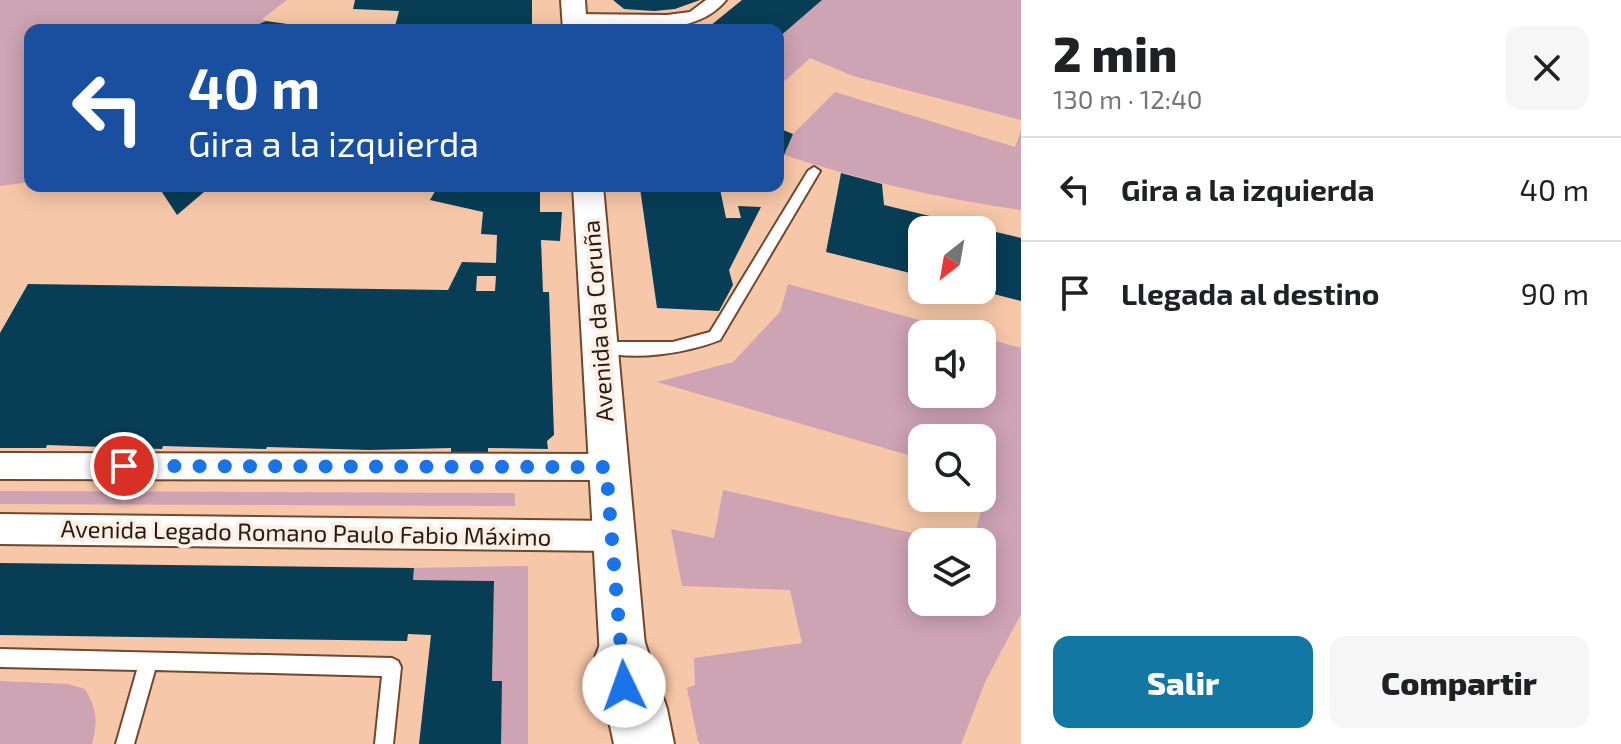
<!DOCTYPE html>
<html lang="es">
<head>
<meta charset="utf-8">
<style>
	:root { --surface:#fff; --page:#f6f6f6; --text:#202124; --muted:#757577; --line:#e0e0e0; --accent:#1278a3 }
	body { margin:0; font-family:"Exo 2",sans-serif; background:var(--page); color:var(--text); height:100vh; display:flex; flex-direction:column; font-size:30px; white-space:nowrap }
	* { box-sizing:border-box; margin:0 }
	p { font-size:26px; color:var(--muted) }
	.icon { flex:none; width:44px; height:44px; fill:none; stroke:currentColor; stroke-width:2; stroke-linecap:round; stroke-linejoin:round }
	.map { position:relative; flex:1; overflow:hidden }
	.details { display:flex; flex-direction:column; background:var(--surface); width:600px }
	.details>* { flex:none }
	.hud { position:absolute; left:24px; top:24px; width:760px; height:168px; border-radius:16px; box-shadow:0 4px 20px #0003; background:#1a4fa0; color:#fff; overflow:hidden }
	.needle { width:52px; rotate:211deg }
	.fabs { position:absolute; left:908px; top:216px; display:grid; gap:16px }
	.fabs a { display:grid; place-items:center; width:88px; height:88px; border-radius:16px; background:var(--surface); box-shadow:0 4px 20px #0003; font-size:40px }
	.pin { position:absolute; display:grid; place-items:center; width:68px; height:68px; color:#fff; margin:-34px; border:4px solid #fff; border-radius:50%; box-shadow:0 2px 8px #0007 }
	.me { position:absolute; width:88px; margin:-44px; rotate:357deg; stroke-linejoin:round; filter:drop-shadow(0 0 6px #0008) }
	.turn { display:flex; align-items:center; gap:28px; height:168px; padding:0 32px; font-size:36px }
	.turn .icon { width:104px; height:104px; stroke-width:2.5 }
	.turn b { display:block; font-size:56px; line-height:68px }
	.round { display:grid; place-items:center; flex:none; width:84px; height:84px; border-radius:16px; background:var(--page) }
	.overview { display:flex; align-items:center; justify-content:space-between; height:136px; padding:0 32px }
	h1 { font-size:48px; font-weight:800; line-height:60px }
	.cta { display:flex; gap:16px; margin-top:auto; padding:16px 32px }
	.cta a { flex:1; height:92px; border-radius:16px; background:var(--accent); color:#fff; font-size:32px; font-weight:800; line-height:92px; text-align:center }
	.cta a+a { background:var(--page); color:var(--text) }
	ul { padding:0; list-style:none }
	li { display:flex; align-items:center; gap:24px; height:104px; padding:0 32px; border-top:2px solid var(--line) }
	li div { flex:1 }
	li b { display:block; font-size:30px }
	li em { font-style:normal }
	main { display:flex; flex:1; min-height:0 }
	.map>svg:first-child { display:block }
</style>
</head>
<body>
<main>
<div class="map">
<svg width="1021" height="744" viewBox="0 0 1021 744">
	<rect width="100%" height="100%" fill="#f7c7a9"/>
	<!-- green -->
	<g fill="#cea3b3">
		<path d="M 0,0 L 287,0 L 262,19 L 266,21 L 245,30 L 30,30 L 30,182 L 0,186 Z"/>
		<path d="M 822,0 L 1021,0 L 1021,120 L 853,76 L 810,58 L 778,87 L 778,38 Z"/>
		<path d="M 835,92 L 1015,147 L 1021,131 L 1021,210 C 940,199 862,180 784,155 L 778,168 L 778,155 L 784,155 L 793,134 Z"/>
		<path d="M 788,284 L 970,334 L 922,334 L 922,394 L 982,394 L 982,337 L 1021,348 L 1021,614 L 986,680 L 961,744 L 700,744 L 698,741 L 687,688 L 695,685 L 694,658 L 802,643 L 790,590 L 682,586 L 671,529 L 714,538 L 723,490 L 952,542 L 922,542 L 922,602 L 982,602 L 982,542 L 973,542 L 989,479 L 982,477 L 982,438 L 922,438 L 922,459 L 657,382 L 733,362 L 780,312 Z"/>
		<path d="M 0,491 L 515,493 L 515,506 L 0,504 Z"/>
		<path d="M 528,566 L 528,744 L 501,744 L 492,681 L 494,581 L 413,580 L 414,568 Z"/>
		<path d="M 0,681 L 68,684 L 85,689 C 97,710 98,721 92,744 L 0,744 Z"/>
	</g>
	<!-- building -->
	<g fill="#073e56" fill-rule="evenodd">
		<path d="M 355,0 L 532,0 L 532,30 L 394,30 L 399,11 L 353,9 Z"/>
		<path d="M 613,0 L 700,0 L 675,9 L 654,11 L 624,9 Z"/>
		<path d="M 742,0 L 822,0 L 778,38 L 778,30 L 705,30 Z"/>
		<path d="M 266,21 L 316,28 L 316,30 L 245,30 Z"/>
		<path d="M 627,25 L 678,25 L 698,27 L 698,30 L 617,30 Z"/>
		<path d="M 778,128 L 793,134 L 784,155 L 778,155 Z"/>
		<path d="M 841,173 L 882,184 L 884,205 L 1021,238 L 1021,301 L 982,291 L 982,230 L 922,230 L 922,276 L 826,252 Z"/>
		<path d="M 158,186 L 211,186 L 177,215 Z"/>
		<path d="M 438,186 L 540,186 L 540,212 L 562,212 L 560,241 L 541,240 L 543,292 L 549,292 L 554,435 L 547,441 L 548,449 L 488,448 L 488,456 L 451,455 L 451,448 L 370,450 L 267,447 L 266,449 L 163,446 L 162,449 L 47,445 L 46,448 L 0,448 L 0,333 L 28,284 L 448,290 L 462,262 L 496,263 L 497,235 L 481,234 L 483,212 L 430,200 ZM 477,276 L 496,276 L 495,291 L 476,291 Z"/>
		<path d="M 640,188 L 720,189 L 726,218 L 741,218 L 738,206 L 761,207 L 729,270 L 733,285 L 719,311 L 657,308 Z"/>
		<path d="M 0,563 L 414,568 L 413,580 L 494,581 L 492,681 L 502,681 L 501,744 L 419,744 L 431,635 L 408,634 L 407,641 L 0,635 Z"/>
	</g>
	<g fill="none" stroke-linecap="round" stroke-linejoin="round">
		<!-- service casing -->
		<g stroke="#70482e" stroke-width="4">
			<g id="service">
				<path d="M 814,167 L 820,171 L 720,340 C 684,354 634,361 596,351 L 594,347 L 596,343 L 601,342 L 673,342 L 710,332 L 808,171 Z"/>
				<path d="M 0,649 L 392,658 L 398,661 L 401,667 L 393,744 L 375,744 L 382,676 L 155,670 L 134,744 L 116,744 L 137,670 L 0,667 Z"/>
			</g>
		</g>
		<!-- minor casing -->
		<g stroke="#70482e" stroke-width="4">
			<g id="minor">
				<path d="M 706,0 L 726,0 C 693,41 622,26 575,26 L 566,20 L 575,14 L 667,15 L 690,12 Z"/>
				<path d="M 0,453 L 606,454 L 617,457 L 621,467 L 617,477 L 606,480 L 0,479 Z"/>
				<path d="M 0,514 L 612,521 L 623,525 L 628,536 L 623,547 L 612,551 L 0,544 Z"/>
			</g>
		</g>
		<!-- tertiary casing -->
		<g stroke="#70482e" stroke-width="4">
			<g id="tertiary">
				<path d="M 561,0 L 585,0 L 587,30 L 563,30 Z"/>
				<path d="M 573,186 L 603,186 L 646,657 L 639,673 L 623,680 L 607,673 L 600,657 Z"/>
			</g>
		</g>
		<!-- trunk casing -->
		<g stroke="#70482e" stroke-width="4">
			<path id="trunk" d="M 623,629 L 643,637 L 667,709 L 674,744 L 614,744 L 595,657 L 603,637 Z"/>
		</g>
		<!-- service -->
		<use href="#service" fill="#fff" fill-rule="evenodd"/>
		<!-- minor -->
		<use href="#minor" fill="#fff" fill-rule="evenodd"/>
		<!-- tertiary -->
		<use href="#tertiary" fill="#fff" fill-rule="evenodd"/>
		<!-- trunk -->
		<use href="#trunk" fill="#fff" fill-rule="evenodd"/>
	</g>
	<g fill="none" stroke-linecap="round" stroke-linejoin="round">
		<!-- route -->
		<path stroke="#1a73e8" stroke-width="14" stroke-dasharray="0 25.2" d="M 124,466 L 606,467 L 624,686"/>
	</g>
	<g text-anchor="middle" dominant-baseline="central" stroke-width="8" stroke-linejoin="round" paint-order="stroke">
		<!-- street labels -->
		<g font-size="24" fill="#2b1a0f" stroke="#fff0e7">
			<text transform="translate(597 321) rotate(-94)">Avenida da Coruña</text>
			<text transform="translate(306 532) rotate(1)">Avenida Legado Romano Paulo Fabio Máximo</text>
		</g>
	</g>
</svg>
<div class="fabs">
<a><svg class="needle" viewBox="-14 -14 28 28"><path d="M0-13l5 13h-10z" fill="#e53935"/><path d="M0 13l5-13h-10z" fill="#757577"/></svg></a>
<a><svg class="icon" aria-label="sound" viewBox="0 0 24 24"><path d="M4 9h4l5-4v14l-5-4H4zM17 9q2 3 0 6"/></svg></a>
<a><svg class="icon" aria-label="search" viewBox="0 0 24 24"><circle cx="10" cy="10" r="6"/><path d="M15 15l6 6"/></svg></a>
<a><svg class="icon" aria-label="layers" viewBox="0 0 24 24"><path d="M12 4l9 5-9 5-9-5zM3 14l9 5 9-5"/></svg></a>
</div>
<div class="pin" style="left:124px;top:466px;background:#d93025"><svg class="icon" aria-label="arrive" viewBox="0 0 24 24"><path d="M6 21V4h12l-3 4 3 4H6"/></svg></div>
<svg class="me" style="left:624px;top:686px" viewBox="-20 -20 40 40"><circle r="19" fill="#fff"/><path d="M0-13L10 11 0 6-10 11z" fill="#1a73e8"/></svg>
<div class="hud">
<div class="turn"><svg class="icon" aria-label="left" viewBox="0 0 24 24"><path d="M17 20v-9H6M10 6l-5 5 5 5"/></svg><div><b>40 m</b>Gira a la izquierda</div></div>
</div>
</div>
<section class="details">
<div class="overview"><div><h1>2 min</h1><p>130 m · 12:40</p></div><a class="round"><svg class="icon" aria-label="close" viewBox="0 0 24 24"><path d="M6 6l12 12M18 6L6 18"/></svg></a></div>
<ul>
<li><svg class="icon" aria-label="left" viewBox="0 0 24 24"><path d="M17 20v-9H6M10 6l-5 5 5 5"/></svg><div><b>Gira a la izquierda</b></div><em>40 m</em></li>
<li><svg class="icon" aria-label="arrive" viewBox="0 0 24 24"><path d="M6 21V4h12l-3 4 3 4H6"/></svg><div><b>Llegada al destino</b></div><em>90 m</em></li>
</ul>
<div class="cta"><a>Salir</a><a>Compartir</a></div>
</section>
</main>
</body>
</html>
